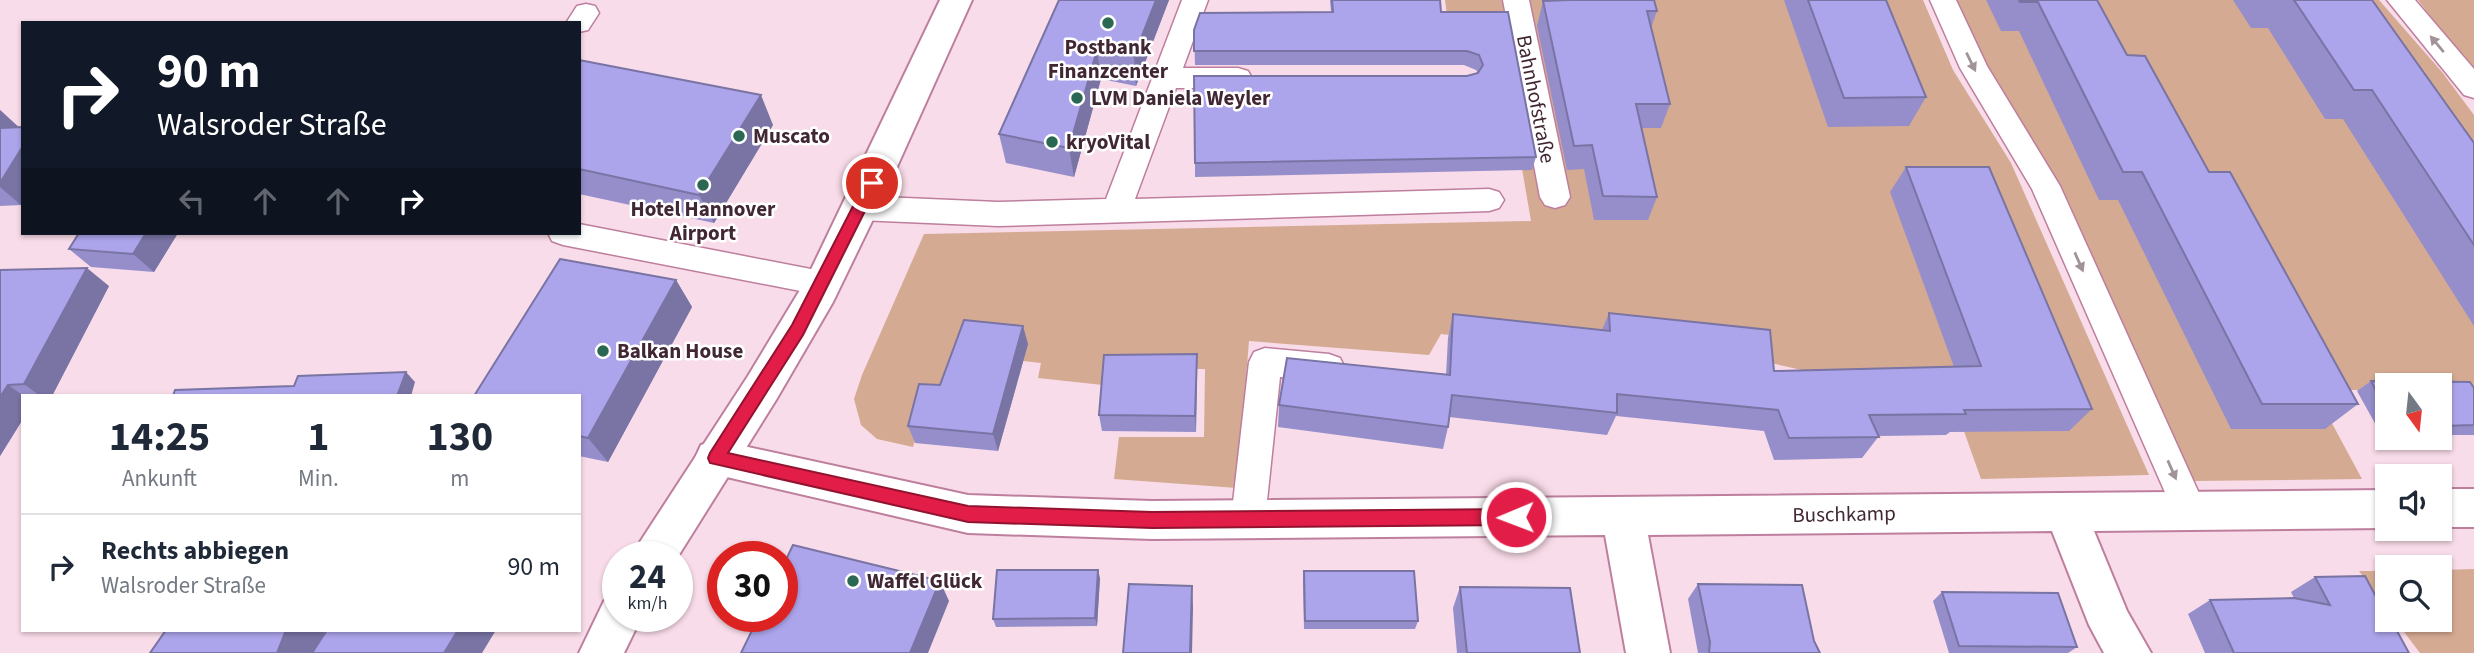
<!DOCTYPE html>
<html lang="de">
<head>
<meta charset="utf-8">
<style>
	:root { --surface:#fff; --page:#f6f6f7; --text:#1f2937; --muted:#747a83; --line:#e0e1e3 }
	body { margin:0; font-family:"Source Sans 3",sans-serif; background:var(--page); color:var(--text); height:100vh; display:flex; flex-direction:column; font-size:26px; white-space:nowrap }
	* { box-sizing:border-box; margin:0 }
	p { font-size:23px; color:var(--muted) }
	.icon { flex:none; width:38px; height:38px; fill:none; stroke:currentColor; stroke-width:2; stroke-linecap:round; stroke-linejoin:round }
	.map { position:relative; flex:1; overflow:hidden }
	.drawer { position:absolute; left:21px; top:394px; width:560px; height:238px; display:flex; flex-direction:column; background:var(--surface); border-radius:0px; box-shadow:0 2px 5px #0004 }
	.drawer>* { flex:none }
	.hud { position:absolute; left:21px; top:21px; width:560px; height:214px; border-radius:0px; box-shadow:0 2px 5px #0004; background:#111827; color:#fff; overflow:hidden }
	.needle { width:46px; rotate:165deg }
	.fabs { position:absolute; left:2375px; top:373px; display:grid; gap:14px }
	.fabs a { display:grid; place-items:center; width:77px; height:77px; border-radius:0px; background:var(--surface); box-shadow:0 2px 5px #0004; font-size:35px }
	.speed { position:absolute; left:602px; top:541px; display:flex; gap:14px; font-size:35px; font-weight:700; text-align:center }
	.speed>* { display:grid; place-content:center; width:91px; height:91px; border-radius:50%; background:var(--surface); box-shadow:0 2px 5px #0004; line-height:1 }
	.speed small { font-size:18px; font-weight:400 }
	.speed .limit { border:10px solid #d22; background:#fff; color:#111 }
	.pin { position:absolute; display:grid; place-items:center; width:60px; height:60px; color:#fff; margin:-30px; border:4px solid #fff; border-radius:50%; box-shadow:0 2px 7px #0007 }
	.me { position:absolute; width:77px; margin:-38px; rotate:269deg; stroke-linejoin:round; filter:drop-shadow(0 0 5px #0008) }
	.turn { display:flex; align-items:center; gap:24px; height:147px; padding:0 21px; font-size:32px }
	.turn .icon { width:91px; height:91px; stroke-width:2.5 }
	.turn b { display:block; font-size:49px; line-height:60px }
	.lanes { display:flex; align-items:center; height:66px; padding:0 21px; background:#0003; justify-content:center; gap:35px; direction:ltr }
	.lanes .off { opacity:.35 }
	.eta { display:flex; justify-content:space-evenly; align-items:center; height:119px; text-align:center }
	.eta b { font-size:42px; font-weight:700; line-height:49px }
	ul { padding:0; list-style:none }
	li { display:flex; align-items:center; gap:21px; height:105px; padding:0 21px; border-top:2px solid var(--line) }
	li div { flex:1 }
	li b { display:block; font-size:26px }
	li em { font-style:normal }
	.map>svg:first-child { display:block }
</style>
</head>
<body>
<div class="map">
<svg width="2474" height="653" viewBox="0 0 2474 653">
	<rect width="100%" height="100%" fill="#f9dce9"/>
	<!-- green -->
	<g fill="#d5aa93">
		<path d="M 1445,0 L 1923,0 L 1953,70 L 2011,163 L 2149,475 L 1981,479 L 1951,395 L 1820,374 L 1757,360 L 1605,354 L 1441,334 L 1429,355 L 1249,341 L 1237,488 L 1114,479 L 1119,437 L 1204,437 L 1205,369 L 1123,369 L 1103,385 L 1038,378 L 1041,363 L 1023,361 L 1027,345 L 946,402 L 925,401 L 913,447 L 877,439 L 861,425 L 854,399 L 862,375 L 924,234 L 1531,221 L 1497,23 L 1448,22 Z"/>
		<path d="M 1954,0 L 2379,0 L 2442,72 L 2474,115 L 2474,389 L 2440,385 L 2387,385 L 2387,390 L 2314,390 L 2362,479 L 2193,481 L 1984,66 Z"/>
		<path d="M 2418,0 L 2474,0 L 2474,74 Z"/>
		<path d="M 2474,569 L 2474,653 L 2420,653 L 2395,620 L 2440,620 L 2440,570 Z"/>
		<path d="M 2359,571 L 2387,571 L 2387,609 Z"/>
	</g>
	<g fill="none" stroke-linecap="round" stroke-linejoin="round">
		<!-- service casing -->
		<g stroke="#be7e9d" stroke-width="3">
			<g id="service">
				<path d="M 1182,0 L 1208,0 L 1183,68 L 1238,68 L 1248,71 L 1252,78 L 1248,85 L 1238,88 L 1176,88 L 1135,199 L 1489,189 L 1499,192 L 1504,200 L 1499,208 L 1489,211 L 998,226 L 859,220 L 849,216 L 844,208 L 849,200 L 859,196 L 998,202 L 1106,199 Z"/>
				<path d="M 1503,0 L 1529,0 L 1570,197 L 1565,205 L 1555,208 L 1545,205 L 1540,197 Z"/>
				<path d="M 1930,0 L 1956,0 L 1987,66 L 2060,186 L 2207,511 L 2202,522 L 2190,527 L 2178,522 L 2032,189 L 1960,68 Z"/>
				<path d="M 2387,0 L 2415,0 L 2474,69 L 2474,98 L 2464,95 Z"/>
				<path d="M 586,4 L 595,6 L 599,13 L 588,30 L 579,32 L 579,23 L 566,23 L 577,6 Z"/>
				<path d="M 579,224 L 821,271 L 832,274 L 836,283 L 832,292 L 821,295 L 563,245 L 552,241 L 548,233 L 579,233 Z"/>
				<path d="M 1265,348 L 1329,354 L 1340,358 L 1345,368 L 1340,378 L 1329,382 L 1280,377 L 1265,520 L 1260,531 L 1248,536 L 1236,531 L 1231,520 L 1249,362 L 1254,352 Z"/>
			</g>
		</g>
		<!-- minor casing -->
		<g stroke="#be7e9d" stroke-width="4">
			<g id="minor">
				<path d="M 716,440 L 968,495 L 1152,501 L 2387,490 L 2387,528 L 2094,531 L 2127,611 L 2151,653 L 2104,653 L 2089,625 L 2052,531 L 1648,535 L 1670,653 L 1626,653 L 1605,535 L 1152,539 L 968,533 L 701,471 L 695,458 L 701,445 Z"/>
				<rect x="2440" y="489" width="34" height="38"/>
			</g>
		</g>
		<!-- tertiary casing -->
		<g stroke="#be7e9d" stroke-width="4">
			<g id="tertiary">
				<path d="M 940,0 L 972,0 L 878,209 L 833,302 L 776,400 L 677,558 L 634,556 L 640,542 L 748,376 L 806,280 Z"/>
				<path d="M 618,596 L 618,616 L 642,616 L 624,653 L 579,653 L 604,601 Z"/>
			</g>
		</g>
		<!-- service -->
		<use href="#service" fill="#fff" fill-rule="evenodd"/>
		<!-- minor -->
		<use href="#minor" fill="#fff" fill-rule="evenodd"/>
		<!-- tertiary -->
		<use href="#tertiary" fill="#fff" fill-rule="evenodd"/>
	</g>
	<!-- wall -->
	<g fill="#958eca">
		<path d="M 1059,0 L 1169,0 L 1136,86 L 1101,79 L 1074,177 L 1006,163 L 999,134 Z"/>
		<path d="M 1330,0 L 1440,0 L 1441,12 L 1508,12 L 1536,157 L 1532,170 L 1195,177 L 1195,163 L 1478,73 L 1476,70 L 1464,65 L 1195,65 L 1194,30 L 1331,12 Z"/>
		<path d="M 1558,0 L 1654,0 L 1657,11 L 1651,28 L 1670,104 L 1661,128 L 1642,128 L 1657,197 L 1648,220 L 1594,220 L 1584,169 L 1567,170 L 1537,26 L 1543,1 L 1558,1 Z"/>
		<path d="M 1784,0 L 1886,0 L 1926,97 L 1909,126 L 1828,127 Z"/>
		<path d="M 1986,0 L 2097,0 L 2127,55 L 2209,172 L 2358,404 L 2325,429 L 2231,429 L 2118,200 L 2099,200 L 2019,31 L 2001,31 Z"/>
		<path d="M 2233,0 L 2372,0 L 2474,143 L 2474,326 L 2343,119 L 2325,119 L 2268,28 L 2251,28 Z"/>
		<path d="M 579,60 L 773,125 L 714,223 L 579,194 Z"/>
		<path d="M 0,110 L 18,127 L 23,127 L 23,203 L 21,205 L 0,206 Z"/>
		<path d="M 1906,167 L 2092,409 L 2069,431 L 1950,432 L 1946,435 L 1879,436 L 1862,458 L 1774,460 L 1764,431 L 1616,416 L 1607,435 L 1449,417 L 1448,427 L 1443,449 L 1278,427 L 1279,405 L 1446,375 L 1448,338 L 1453,314 L 1602,330 L 1609,313 L 1774,371 L 1954,367 L 1890,192 Z"/>
		<path d="M 79,233 L 178,233 L 154,272 L 91,267 L 69,249 Z"/>
		<path d="M 0,270 L 109,286 L 52,396 L 23,396 L 23,419 L 0,456 Z"/>
		<path d="M 676,280 L 692,307 L 608,462 L 579,456 L 579,396 Z"/>
		<path d="M 1028,344 L 998,451 L 915,443 L 908,426 L 940,385 Z"/>
		<path d="M 1197,354 L 1196,432 L 1102,431 L 1099,415 Z"/>
		<path d="M 2371,381 L 2470,382 L 2474,388 L 2474,435 L 2440,435 L 2440,385 L 2387,385 L 2387,436 L 2382,436 L 2357,391 Z"/>
		<path d="M 1304,571 L 1418,621 L 1415,629 L 1304,629 L 1303,579 Z"/>
		<path d="M 2315,577 L 2381,606 L 2409,653 L 2205,653 L 2188,614 L 2210,600 L 2294,598 L 2291,592 Z"/>
		<path d="M 1100,578 L 1097,626 L 996,627 L 993,619 Z"/>
		<path d="M 1698,584 L 1814,641 L 1820,653 L 1698,653 L 1688,599 Z"/>
		<path d="M 1460,587 L 1580,653 L 1457,653 L 1453,608 Z"/>
		<path d="M 1942,592 L 2077,647 L 2068,653 L 1949,653 L 1933,601 Z"/>
	</g>
	<!-- shaded-wall -->
	<g fill="#7974a4">
		<path d="M 1156,0 L 1169,0 L 1136,86 L 1134,56 Z"/>
		<path d="M 1097,50 L 1101,79 L 1074,177 L 1069,148 Z"/>
		<path d="M 761,95 L 773,125 L 714,223 L 699,195 Z"/>
		<path d="M 0,110 L 22,130 L 0,138 Z"/>
		<path d="M 23,146 L 23,203 L 21,205 L 0,187 L 0,183 Z"/>
		<path d="M 146,233 L 178,233 L 154,272 L 133,254 Z"/>
		<path d="M 87,268 L 109,286 L 52,396 L 40,396 L 24,384 Z"/>
		<path d="M 676,280 L 692,307 L 608,462 L 588,438 Z"/>
		<path d="M 1023,326 L 1028,344 L 998,451 L 993,434 Z"/>
		<path d="M 1197,354 L 1197,370 L 1196,432 L 1195,416 Z"/>
		<path d="M 406,372 L 415,382 L 411,396 L 397,396 Z"/>
		<path d="M 8,385 L 24,396 L 23,419 L 0,456 L 0,397 Z"/>
		<path d="M 1098,570 L 1100,578 L 1097,626 L 1095,618 Z"/>
		<path d="M 940,581 L 949,601 L 928,653 L 910,653 Z"/>
		<path d="M 1192,586 L 1193,608 L 1192,653 L 1190,653 Z"/>
		<path d="M 286,630 L 325,630 L 317,653 L 277,653 Z"/>
		<path d="M 458,630 L 496,630 L 482,653 L 444,653 Z"/>
	</g>
	<!-- building -->
	<g fill="#ada5eb" stroke="#7974a4" stroke-width="2">
		<path d="M 1059,0 L 1156,0 L 1134,56 L 1097,50 L 1069,148 L 999,134 Z"/>
		<path d="M 1332,0 L 1440,0 L 1441,12 L 1508,12 L 1536,157 L 1195,163 L 1194,76 L 1467,76 L 1478,73 L 1483,65 L 1479,55 L 1467,51 L 1194,51 L 1194,30 L 1200,13 L 1333,12 Z"/>
		<path d="M 1570,0 L 1654,0 L 1657,11 L 1647,11 L 1670,104 L 1636,104 L 1657,197 L 1603,196 L 1592,145 L 1574,146 L 1543,1 Z"/>
		<path d="M 1808,0 L 1886,0 L 1926,97 L 1844,98 Z"/>
		<path d="M 2019,0 L 2097,0 L 2127,55 L 2145,56 L 2209,172 L 2230,172 L 2358,404 L 2262,404 L 2142,172 L 2123,172 L 2038,2 L 2020,2 Z"/>
		<path d="M 2294,0 L 2372,0 L 2474,143 L 2474,245 L 2372,90 L 2354,90 Z"/>
		<path d="M 579,60 L 761,95 L 699,195 L 579,169 Z"/>
		<path d="M 23,127 L 23,146 L 0,183 L 0,128 Z"/>
		<path d="M 1906,167 L 1989,167 L 2092,409 L 1964,410 L 1966,414 L 1869,415 L 1879,437 L 1789,438 L 1778,410 L 1617,394 L 1617,413 L 1452,395 L 1448,427 L 1279,405 L 1287,358 L 1450,375 L 1453,314 L 1610,331 L 1609,313 L 1770,330 L 1774,371 L 1981,366 Z"/>
		<path d="M 79,233 L 146,233 L 133,254 L 69,249 Z"/>
		<path d="M 560,259 L 676,280 L 588,438 L 579,436 L 579,396 L 474,396 Z"/>
		<path d="M 87,268 L 24,384 L 8,385 L 0,397 L 0,270 Z"/>
		<path d="M 964,320 L 1023,326 L 993,434 L 908,426 L 919,384 L 940,385 Z"/>
		<path d="M 1197,354 L 1195,416 L 1099,415 L 1104,355 Z"/>
		<path d="M 406,372 L 397,396 L 173,396 L 175,390 L 294,386 L 298,376 Z"/>
		<path d="M 2371,381 L 2470,382 L 2474,388 L 2474,425 L 2440,426 L 2440,385 L 2387,385 L 2387,411 Z"/>
		<path d="M 793,545 L 940,581 L 910,653 L 741,653 L 759,616 L 782,616 L 782,568 Z"/>
		<path d="M 997,570 L 1098,570 L 1095,618 L 993,619 Z"/>
		<path d="M 1304,571 L 1414,571 L 1418,621 L 1305,621 Z"/>
		<path d="M 2365,576 L 2381,606 L 2384,605 L 2387,611 L 2387,620 L 2391,620 L 2409,653 L 2234,653 L 2210,600 L 2294,598 L 2330,605 L 2315,577 Z"/>
		<path d="M 1129,584 L 1192,586 L 1190,653 L 1123,653 Z"/>
		<path d="M 1698,584 L 1802,585 L 1814,641 L 1820,653 L 1709,653 L 1710,642 Z"/>
		<path d="M 1460,587 L 1570,588 L 1580,653 L 1467,653 Z"/>
		<path d="M 1942,592 L 2058,593 L 2077,647 L 1959,646 Z"/>
		<path d="M 166,630 L 286,630 L 277,653 L 150,653 Z"/>
		<path d="M 327,630 L 458,630 L 444,653 L 312,653 Z"/>
	</g>
	<!-- one-way arrows -->
	<defs><path id="oneway-solid" d="M-6-.8H1V-3.2L6.5 0L1 3.2V.8H-6Z" transform="scale(1.75)"/></defs>
	<g fill="#a0939a">
		<use href="#oneway-solid" transform="translate(2437 44) rotate(-130)"/>
		<use href="#oneway-solid" transform="translate(1971 62) rotate(64)"/>
		<use href="#oneway-solid" transform="translate(2079 262) rotate(66)"/>
		<use href="#oneway-solid" transform="translate(2172 470) rotate(66)"/>
	</g>
	<!-- route -->
	<path fill="#e11d48" stroke="#92132f" stroke-width="2" d="M 872,178 L 879,183 L 803,335 L 728,453 L 968,506 L 1152,512 L 1516,509 L 1522,511 L 1524,517 L 1522,523 L 1516,525 L 1152,528 L 968,522 L 710,463 L 708,458 L 710,453 L 792,325 L 867,179 Z"/>
	<!-- markers -->
	<g fill="#2b6854" stroke="#fff" stroke-width="2.5">
		<circle cx="1108" cy="23" r="7"/>
		<circle cx="1077" cy="98" r="7"/>
		<circle cx="739" cy="136" r="7"/>
		<circle cx="1052" cy="142" r="7"/>
		<circle cx="703" cy="185" r="7"/>
		<circle cx="603" cy="351" r="7"/>
		<circle cx="853" cy="581" r="7"/>
	</g>
	<g text-anchor="middle" dominant-baseline="central" stroke-width="5" stroke-linejoin="round" paint-order="stroke">
		<!-- poi labels -->
		<g font-size="21" font-weight="bold" fill="#412734" stroke="#fff" text-anchor="start">
			<text x="1108" y="47" text-anchor="middle">Postbank<tspan x="1108" dy="24">Finanzcenter</tspan></text>
			<text x="1091" y="98">LVM Daniela Weyler</text>
			<text x="753" y="136">Muscato</text>
			<text x="1066" y="142">kryoVital</text>
			<text x="703" y="209" text-anchor="middle">Hotel Hannover<tspan x="703" dy="24">Airport</tspan></text>
			<text x="617" y="351">Balkan House</text>
			<text x="867" y="581">Waffel Glück</text>
		</g>
		<!-- street labels -->
		<g font-size="21" fill="#412734" stroke="#fff">
			<text transform="translate(1536 99) rotate(79)">Bahnhofstraße</text>
			<text transform="translate(1844 514) rotate(-1)">Buschkamp</text>
		</g>
	</g>
</svg>
<div class="fabs">
<a><svg class="needle" viewBox="-14 -14 28 28"><path d="M0-13l5 13h-10z" fill="#e53935"/><path d="M0 13l5-13h-10z" fill="#747a83"/></svg></a>
<a><svg class="icon" aria-label="sound" viewBox="0 0 24 24"><path d="M4 9h4l5-4v14l-5-4H4zM17 9q2 3 0 6"/></svg></a>
<a><svg class="icon" aria-label="search" viewBox="0 0 24 24"><circle cx="10" cy="10" r="6"/><path d="M15 15l6 6"/></svg></a>
</div>
<div class="speed"><div>24<small>km/h</small></div><div class="limit">30</div></div>
<div class="pin" style="left:872px;top:183px;background:#d93025"><svg class="icon" aria-label="arrive" viewBox="0 0 24 24"><path d="M6 21V4h12l-3 4 3 4H6"/></svg></div>
<svg class="me" style="left:1516px;top:517px" viewBox="-20 -20 40 40"><circle r="17" fill="#e11d48" stroke="#fff" stroke-width="3"/><path d="M0-11L8 9 0 5-8 9z" fill="#fff"/></svg>
<div class="hud">
<div class="turn"><svg class="icon" aria-label="right" viewBox="0 0 24 24"><path d="M7 20v-9h11M14 6l5 5-5 5"/></svg><div><b>90 m</b>Walsroder Straße</div></div>
<div class="lanes"><svg class="icon off" aria-label="left" viewBox="0 0 24 24"><path d="M17 20v-9H6M10 6l-5 5 5 5"/></svg><svg class="icon off" aria-label="ahead" viewBox="0 0 24 24"><path d="M12 20V5M6 11l6-6 6 6"/></svg><svg class="icon off" aria-label="ahead" viewBox="0 0 24 24"><path d="M12 20V5M6 11l6-6 6 6"/></svg><svg class="icon" aria-label="right" viewBox="0 0 24 24"><path d="M7 20v-9h11M14 6l5 5-5 5"/></svg></div>
</div>
<section class="drawer">
<div class="eta">
<div><b>14:25</b><p>Ankunft</p></div>
<div><b>1</b><p>Min.</p></div>
<div><b>130</b><p>m</p></div>
</div>
<ul>
<li><svg class="icon" aria-label="right" viewBox="0 0 24 24"><path d="M7 20v-9h11M14 6l5 5-5 5"/></svg><div><b>Rechts abbiegen</b><p>Walsroder Straße</p></div><em>90 m</em></li>
</ul>
</section>
</div>
</body>
</html>
